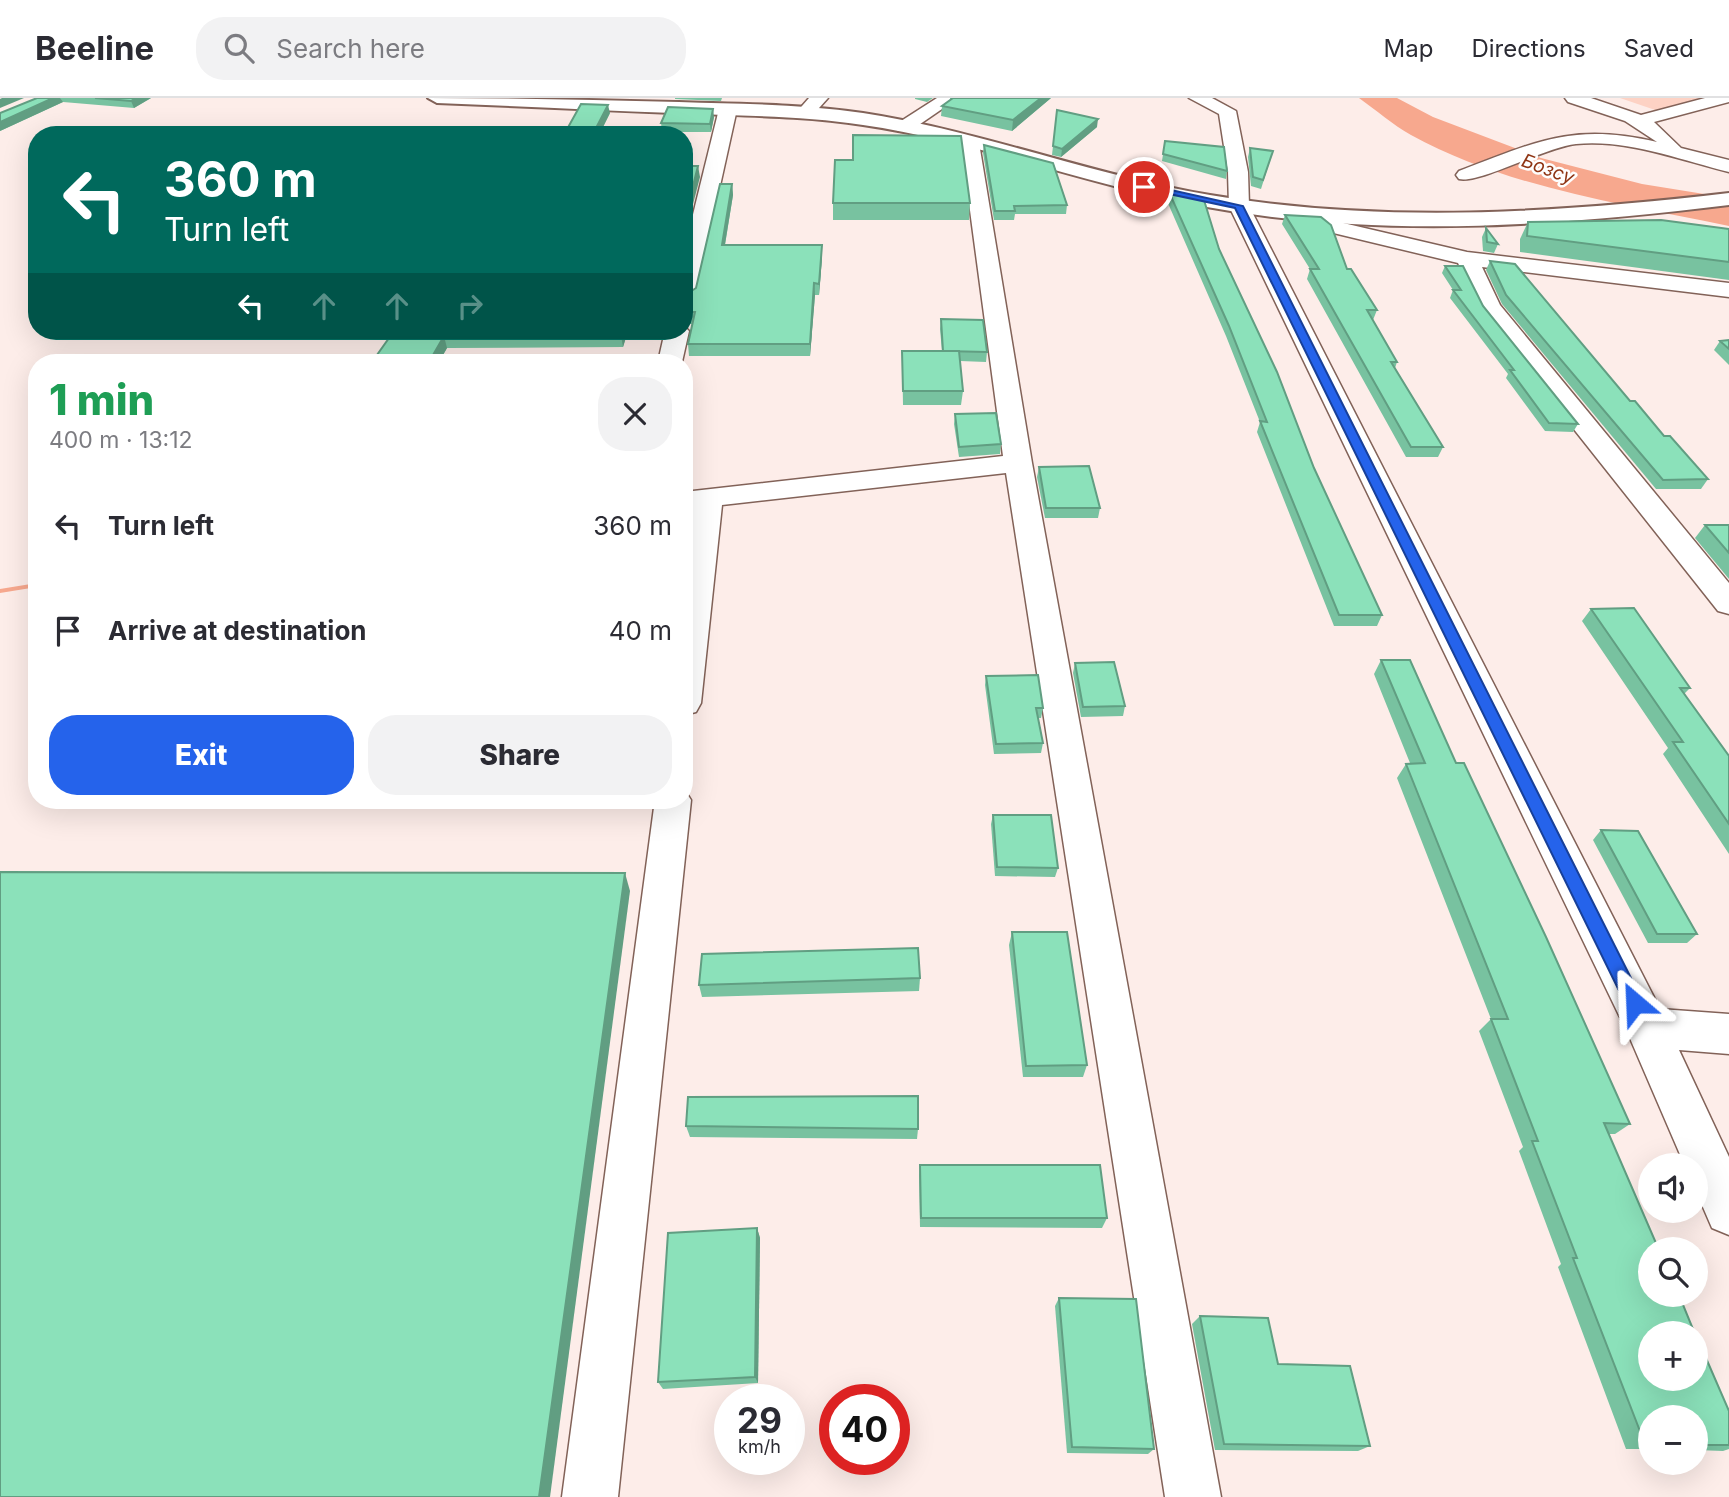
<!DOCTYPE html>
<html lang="en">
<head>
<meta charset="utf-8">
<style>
	:root { --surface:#fff; --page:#f2f2f3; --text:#2b2b33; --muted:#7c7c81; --line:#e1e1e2; --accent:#2563eb }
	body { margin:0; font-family:Inter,sans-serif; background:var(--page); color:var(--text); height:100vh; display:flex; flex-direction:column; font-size:26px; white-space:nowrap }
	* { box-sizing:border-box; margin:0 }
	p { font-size:23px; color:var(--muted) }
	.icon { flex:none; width:38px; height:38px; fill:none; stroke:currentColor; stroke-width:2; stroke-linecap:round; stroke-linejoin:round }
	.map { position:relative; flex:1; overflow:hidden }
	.details { position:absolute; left:28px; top:256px; width:665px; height:455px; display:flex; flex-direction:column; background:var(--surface); border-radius:28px; box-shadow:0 7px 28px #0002 }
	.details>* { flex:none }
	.guide { position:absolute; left:28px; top:28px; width:665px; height:214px; border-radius:28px; box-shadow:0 7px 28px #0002; background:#00695c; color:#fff; overflow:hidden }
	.fabs { position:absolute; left:1638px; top:1055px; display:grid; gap:14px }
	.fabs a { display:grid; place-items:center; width:70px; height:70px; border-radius:50%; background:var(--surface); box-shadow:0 7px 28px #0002; font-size:35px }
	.speed { position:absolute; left:714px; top:1286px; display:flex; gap:14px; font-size:35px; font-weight:700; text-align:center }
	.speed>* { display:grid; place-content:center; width:91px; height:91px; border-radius:50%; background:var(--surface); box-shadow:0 7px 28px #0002; line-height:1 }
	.speed small { font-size:18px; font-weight:400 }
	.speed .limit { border:10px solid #d22; background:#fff; color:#111 }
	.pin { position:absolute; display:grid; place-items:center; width:60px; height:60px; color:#fff; margin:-30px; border:4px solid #fff; border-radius:50%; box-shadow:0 2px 7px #0007 }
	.me { position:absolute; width:77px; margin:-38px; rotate:334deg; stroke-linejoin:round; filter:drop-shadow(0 0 5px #0008) }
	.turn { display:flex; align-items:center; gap:24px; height:147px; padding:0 21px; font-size:32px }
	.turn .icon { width:91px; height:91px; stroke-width:2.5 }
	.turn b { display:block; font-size:49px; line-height:60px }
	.lanes { display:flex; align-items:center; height:66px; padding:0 21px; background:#0003; justify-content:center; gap:35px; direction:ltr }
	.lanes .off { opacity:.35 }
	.round { display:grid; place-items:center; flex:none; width:74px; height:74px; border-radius:28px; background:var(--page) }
	.head { display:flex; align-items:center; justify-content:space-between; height:119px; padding:0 21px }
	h1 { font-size:42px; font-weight:800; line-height:52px; color:#1e9e55 }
	.cta { display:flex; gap:14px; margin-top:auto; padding:14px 21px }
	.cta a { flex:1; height:80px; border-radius:28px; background:var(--accent); color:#fff; font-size:28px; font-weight:800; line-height:80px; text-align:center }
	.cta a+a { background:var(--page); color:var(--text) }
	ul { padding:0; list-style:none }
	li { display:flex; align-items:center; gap:21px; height:105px; padding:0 21px }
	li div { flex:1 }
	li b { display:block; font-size:26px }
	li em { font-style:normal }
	header { display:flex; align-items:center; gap:42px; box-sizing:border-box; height:98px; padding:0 35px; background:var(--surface); border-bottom:2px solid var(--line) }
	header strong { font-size:33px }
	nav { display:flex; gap:38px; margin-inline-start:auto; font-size:24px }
	.search { width:490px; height:63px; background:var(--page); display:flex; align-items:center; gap:18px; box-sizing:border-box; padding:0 24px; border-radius:28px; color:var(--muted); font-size:26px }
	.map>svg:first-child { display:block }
</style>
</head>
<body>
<header>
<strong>Beeline</strong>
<div class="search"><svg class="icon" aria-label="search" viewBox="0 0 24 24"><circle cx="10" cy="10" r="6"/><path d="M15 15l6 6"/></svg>Search here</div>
<nav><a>Map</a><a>Directions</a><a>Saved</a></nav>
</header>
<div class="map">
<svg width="1729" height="1399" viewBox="0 0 1729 1399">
	<rect width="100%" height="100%" fill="#fdede9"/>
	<!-- green -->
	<path fill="#fdd2c4" d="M 1620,0 L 1715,0 L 1661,14 Z"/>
	<!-- water -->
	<path fill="#f7a88e" d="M 1359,0 L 1397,0 L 1433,19 L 1541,60 L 1642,86 L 1729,100 L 1729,128 C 1623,106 1508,90 1411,37 C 1393,27 1376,12 1359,0 Z"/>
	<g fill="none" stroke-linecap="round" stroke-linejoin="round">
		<!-- stream -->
		<path fill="#f7a88e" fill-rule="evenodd" d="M 37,485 L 37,489 L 0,495 L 0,491 Z"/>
		<!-- minor casing -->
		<g stroke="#826258" stroke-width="3">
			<g id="minor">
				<path d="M 809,0 L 828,0 L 810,20 L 798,20 L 795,16 Z"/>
				<path d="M 937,0 L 958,0 L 910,33 L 898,33 L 895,29 L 898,25 Z"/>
				<path d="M 1189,0 L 1212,0 L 1236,13 L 1248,74 L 1249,108 L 1660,911 L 1729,916 L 1729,956 L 1679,952 L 1729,1059 L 1729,1137 L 1712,1130 L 1696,1093 L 1696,1068 L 1685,1068 L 1629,938 L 1229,108 L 1228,74 L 1219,16 Z"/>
				<path d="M 1565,0 L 1591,0 L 1641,17 L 1705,0 L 1729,0 L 1729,4 L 1654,24 L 1681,50 L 1729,62 L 1729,74 C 1680,62 1628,41 1576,46 C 1546,49 1479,86 1459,81 L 1456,77 L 1459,73 C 1536,44 1573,24 1657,44 L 1625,23 L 1568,4 Z"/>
				<path d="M 728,6 L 737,11 L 695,201 L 684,208 L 684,153 L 719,11 Z"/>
				<path d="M 970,39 L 979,45 L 1032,365 L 1221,1399 L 1165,1399 L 1006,375 L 722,407 L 701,605 L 696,614 L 684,617 L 684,478 L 693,411 L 684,412 L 684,394 L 1003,358 L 961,45 Z"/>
				<path d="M 1325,113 L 1332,115 L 1339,124 L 1467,154 L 1729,185 L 1729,199 L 1482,169 L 1500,207 L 1729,485 L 1729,516 L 1718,513 L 1481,214 L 1458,165 L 1325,133 L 1315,119 Z"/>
				<path d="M 684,228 L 689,233 L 682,264 L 658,264 L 665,233 L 684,233 Z"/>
				<path d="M 684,691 L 691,702 L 618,1399 L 562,1399 L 655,702 L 684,702 Z"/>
			</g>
		</g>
		<!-- major casing -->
		<g stroke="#826258" stroke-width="4">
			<path id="major" d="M 428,0 C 512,0 595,2 679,4 C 740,6 802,6 863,15 C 981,33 1092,77 1210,97 C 1383,126 1556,115 1729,95 L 1729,107 C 1556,128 1380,141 1207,109 C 1091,88 980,44 863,27 C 800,17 736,18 673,15 C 594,12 516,8 437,5 Z"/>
		</g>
		<!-- minor -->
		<use href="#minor" fill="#fff" fill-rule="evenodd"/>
		<!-- major -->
		<use href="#major" fill="#fff" fill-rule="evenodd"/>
	</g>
	<!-- wall -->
	<g fill="#78c2a0">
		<path d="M 37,0 L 151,0 L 134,10 L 63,4 L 0,33 L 0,15 Z"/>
		<path d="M 675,0 L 722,0 L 721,3 L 675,1 Z"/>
		<path d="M 915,0 L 933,0 L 927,4 L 915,1 Z"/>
		<path d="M 950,0 L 1051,0 L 1012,33 L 941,18 L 942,8 L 950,2 Z"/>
		<path d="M 1057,12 L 1097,29 L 1061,59 L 1052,57 Z"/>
		<path d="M 610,15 L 599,37 L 566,37 L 566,33 Z"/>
		<path d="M 714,19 L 711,34 L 662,34 L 661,25 Z"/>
		<path d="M 1165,43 L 1227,73 L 1226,81 L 1162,63 Z"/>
		<path d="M 984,47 L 1067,107 L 1066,116 L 1015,116 L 1014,122 L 994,122 L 983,55 Z"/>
		<path d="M 1250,50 L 1273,53 L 1261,91 L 1251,88 L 1248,59 Z"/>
		<path d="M 732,86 L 733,97 L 725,147 L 822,147 L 822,159 L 819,197 L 815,197 L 810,258 L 689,258 L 688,246 L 692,226 L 684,226 L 684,198 L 696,190 Z"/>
		<path d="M 1169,94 L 1219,151 L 1314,370 L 1382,517 L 1377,528 L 1334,528 L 1257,334 L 1260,324 L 1226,238 L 1167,103 Z"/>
		<path d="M 833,105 L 970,105 L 969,122 L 833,122 Z"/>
		<path d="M 1285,117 L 1347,171 L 1377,212 L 1373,222 L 1397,264 L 1395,270 L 1443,349 L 1438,359 L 1406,359 L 1307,181 L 1310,171 L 1282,126 Z"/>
		<path d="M 1528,124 L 1729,131 L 1729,182 L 1520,154 L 1520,141 Z"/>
		<path d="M 1486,130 L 1498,146 L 1494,155 L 1483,153 L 1482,139 Z"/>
		<path d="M 1490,163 L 1708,381 L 1701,391 L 1656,391 L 1502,206 L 1486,172 Z"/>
		<path d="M 1445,168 L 1483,208 L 1578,326 L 1573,334 L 1545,333 L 1506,280 L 1508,276 L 1450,200 L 1453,192 L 1442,175 Z"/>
		<path d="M 941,221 L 987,254 L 986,264 L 960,263 L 963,293 L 961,307 L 903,307 L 902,253 L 942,253 L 940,231 Z"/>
		<path d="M 394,233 L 628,233 L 623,249 L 447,250 L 439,264 L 372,264 Z"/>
		<path d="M 1729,242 L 1729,267 L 1714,252 L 1720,243 Z"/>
		<path d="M 955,316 L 1001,346 L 1000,356 L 959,359 L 954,326 Z"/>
		<path d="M 1039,369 L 1100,410 L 1098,420 L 1045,420 L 1037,379 Z"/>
		<path d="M 1705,427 L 1729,427 L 1729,481 L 1695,440 Z"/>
		<path d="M 1591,511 L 1690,590 L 1684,596 L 1729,658 L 1729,756 L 1663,656 L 1668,650 L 1582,523 Z"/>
		<path d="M 1381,562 L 1456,665 L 1630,1026 L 1615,1036 L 1609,1036 L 1729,1313 L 1729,1351 L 1723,1353 L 1696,1352 L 1696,1320 L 1650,1320 L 1650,1351 L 1626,1351 L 1558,1169 L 1561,1166 L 1519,1053 L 1523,1049 L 1479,933 L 1491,921 L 1397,680 L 1406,666 L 1410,665 L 1374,576 Z"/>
		<path d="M 1075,565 L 1125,608 L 1123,618 L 1081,619 L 1073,575 Z"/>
		<path d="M 986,578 L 1043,610 L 1041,620 L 1038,620 L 1043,645 L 1041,655 L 994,656 L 985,587 Z"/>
		<path d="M 993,717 L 1058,770 L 1055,779 L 995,778 L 991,726 Z"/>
		<path d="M 1601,732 L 1697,836 L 1687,845 L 1648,845 L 1593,742 Z"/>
		<path d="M 1012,834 L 1087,967 L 1083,979 L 1023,979 L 1009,847 Z"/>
		<path d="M 920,880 L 919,893 L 702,899 L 699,887 Z"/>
		<path d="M 686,1028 L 918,1031 L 917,1041 L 690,1039 Z"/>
		<path d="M 920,1067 L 1107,1120 L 1102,1130 L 920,1129 L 919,1077 Z"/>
		<path d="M 757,1130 L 760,1140 L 758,1285 L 663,1291 L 658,1284 Z"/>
		<path d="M 1059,1200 L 1154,1351 L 1148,1356 L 1067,1355 L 1055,1208 Z"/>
		<path d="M 1200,1218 L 1278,1266 L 1370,1348 L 1358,1353 L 1215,1352 L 1192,1226 Z"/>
	</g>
	<!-- shaded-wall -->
	<g fill="#619e82">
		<path d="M 2,0 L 24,0 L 0,10 L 0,1 Z"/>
		<path d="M 53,0 L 60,0 L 63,4 L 0,33 L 0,24 Z"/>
		<path d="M 136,0 L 151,0 L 134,10 L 131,3 Z"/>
		<path d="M 1041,0 L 1051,0 L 1012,33 L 1013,22 Z"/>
		<path d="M 608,7 L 610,15 L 599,37 L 595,37 L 594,34 Z"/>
		<path d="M 713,11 L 714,19 L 711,34 L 710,26 Z"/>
		<path d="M 1098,21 L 1097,29 L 1061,59 L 1062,51 Z"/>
		<path d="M 698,68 L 700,79 L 684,141 L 684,124 Z"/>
		<path d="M 732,86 L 733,97 L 723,158 L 722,147 Z"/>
		<path d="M 822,147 L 822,159 L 819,197 L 819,186 Z"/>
		<path d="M 814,185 L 815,197 L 810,258 L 810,246 Z"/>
		<path d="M 622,233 L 628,233 L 623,249 L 621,237 Z"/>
		<path d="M 444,238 L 447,250 L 439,264 L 429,264 Z"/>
		<path d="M 689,327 L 691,341 L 686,366 L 684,350 Z"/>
		<path d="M 625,775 L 630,793 L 550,1399 L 539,1399 Z"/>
		<path d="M 757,1130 L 760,1140 L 758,1285 L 755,1279 Z"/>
	</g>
	<!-- building -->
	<g fill="#8be1ba" stroke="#619e82" stroke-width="2">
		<path d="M 37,0 L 53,0 L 0,24 L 0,15 Z"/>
		<path d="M 95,0 L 136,0 L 131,3 Z"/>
		<path d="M 953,0 L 1041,0 L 1013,22 L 942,8 Z"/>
		<path d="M 581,6 L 608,7 L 594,34 L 566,33 Z"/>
		<path d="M 668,9 L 713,11 L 710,26 L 661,25 Z"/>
		<path d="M 1057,12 L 1098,21 L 1062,51 L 1053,48 Z"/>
		<path d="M 853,37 L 961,38 L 970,105 L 833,105 L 835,62 L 853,62 Z"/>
		<path d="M 1165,43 L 1224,49 L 1227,73 L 1163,56 Z"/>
		<path d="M 984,47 L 1053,65 L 1067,107 L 1014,108 L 1015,113 L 995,113 Z"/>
		<path d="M 1250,50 L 1273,53 L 1263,82 L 1253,79 Z"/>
		<path d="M 684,68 L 698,68 L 684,124 Z"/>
		<path d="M 720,86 L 732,86 L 722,147 L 822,147 L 819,186 L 814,185 L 810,246 L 688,246 L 695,214 L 684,214 L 684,198 L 696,190 Z"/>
		<path d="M 1169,94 L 1204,102 L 1219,151 L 1277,274 L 1314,370 L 1382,517 L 1339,517 L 1260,323 L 1267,324 L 1229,228 Z"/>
		<path d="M 1285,117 L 1321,119 L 1331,127 L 1347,171 L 1351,171 L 1377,212 L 1367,212 L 1397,264 L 1391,264 L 1443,349 L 1411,349 L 1310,171 L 1319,171 Z"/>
		<path d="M 1661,122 L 1729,131 L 1729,164 L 1527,138 L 1528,124 Z"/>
		<path d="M 1486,130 L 1498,146 L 1487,144 Z"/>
		<path d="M 1490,163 L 1515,166 L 1630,303 L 1635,303 L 1664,338 L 1670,338 L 1708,381 L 1663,382 L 1506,197 Z"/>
		<path d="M 1445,168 L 1463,168 L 1483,208 L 1578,326 L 1549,325 L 1510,272 L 1514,272 L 1453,192 L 1461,192 Z"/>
		<path d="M 941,221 L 983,222 L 987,254 L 943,253 Z"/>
		<path d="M 394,233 L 622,233 L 621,237 L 444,238 L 429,264 L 372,264 Z"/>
		<path d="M 1729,242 L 1729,251 L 1720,243 Z"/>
		<path d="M 902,253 L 959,253 L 963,293 L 903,293 Z"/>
		<path d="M 996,315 L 1001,346 L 959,349 L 955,316 Z"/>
		<path d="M 684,327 L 689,327 L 684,350 Z"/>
		<path d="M 1089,368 L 1100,410 L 1046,410 L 1039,369 Z"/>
		<path d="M 1705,427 L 1729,427 L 1729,455 Z"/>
		<path d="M 1634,510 L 1690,590 L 1680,590 L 1729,658 L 1729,726 L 1673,644 L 1683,644 L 1591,511 Z"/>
		<path d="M 1381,562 L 1410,562 L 1456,665 L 1464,665 L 1546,839 L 1630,1026 L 1604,1025 L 1659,1152 L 1650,1152 L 1650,1197 L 1679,1197 L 1695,1236 L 1650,1236 L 1650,1281 L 1696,1281 L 1696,1237 L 1729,1313 L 1729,1347 L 1696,1347 L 1696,1320 L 1650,1320 L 1650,1346 L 1645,1346 L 1573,1160 L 1577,1160 L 1532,1043 L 1538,1043 L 1491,921 L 1508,921 L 1406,666 L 1425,665 Z"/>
		<path d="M 1114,564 L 1125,608 L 1083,609 L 1075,565 Z"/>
		<path d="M 1038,577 L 1043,610 L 1036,610 L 1043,645 L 996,646 L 986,578 Z"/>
		<path d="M 993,717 L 1051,717 L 1058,770 L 997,769 Z"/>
		<path d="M 1601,732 L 1638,733 L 1697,836 L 1657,836 Z"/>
		<path d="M 0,774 L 625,775 L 539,1399 L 0,1399 Z"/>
		<path d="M 1012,834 L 1067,834 L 1087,967 L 1026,968 Z"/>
		<path d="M 918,850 L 920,880 L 699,887 L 702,856 Z"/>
		<path d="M 918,998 L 918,1031 L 686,1028 L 688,999 Z"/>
		<path d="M 920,1067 L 1100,1067 L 1107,1120 L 921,1120 Z"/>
		<path d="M 757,1130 L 755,1279 L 658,1284 L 668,1135 Z"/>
		<path d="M 1059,1200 L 1136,1201 L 1154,1351 L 1072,1349 Z"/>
		<path d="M 1200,1218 L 1268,1220 L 1278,1266 L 1350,1268 L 1370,1348 L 1224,1346 Z"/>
	</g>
	<!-- route -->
	<path fill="#2563eb" stroke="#184099" stroke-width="2" d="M 1144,86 L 1243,108 L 1641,900 L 1644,905 L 1641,911 L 1628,911 L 1235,110 L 1141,90 Z"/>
	<g text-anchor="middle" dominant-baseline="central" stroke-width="5" stroke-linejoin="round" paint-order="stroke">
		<!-- far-water labels -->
		<g font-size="19" font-style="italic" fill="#8f3413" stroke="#fefefe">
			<text transform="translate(1548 71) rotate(20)">Бозсу</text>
		</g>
	</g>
</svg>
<div class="fabs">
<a><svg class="icon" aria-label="sound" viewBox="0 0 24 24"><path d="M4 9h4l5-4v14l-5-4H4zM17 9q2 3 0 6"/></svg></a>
<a><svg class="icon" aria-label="search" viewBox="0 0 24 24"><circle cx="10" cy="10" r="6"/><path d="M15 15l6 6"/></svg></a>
<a>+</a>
<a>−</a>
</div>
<div class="speed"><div>29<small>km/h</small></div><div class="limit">40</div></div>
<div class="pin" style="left:1144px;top:89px;background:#d93025"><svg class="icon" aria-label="arrive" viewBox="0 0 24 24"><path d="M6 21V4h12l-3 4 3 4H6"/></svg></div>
<svg class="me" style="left:1635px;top:905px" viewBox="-20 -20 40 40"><path d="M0-17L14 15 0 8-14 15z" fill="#2563eb" stroke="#fff" stroke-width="4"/></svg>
<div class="guide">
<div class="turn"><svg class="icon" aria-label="left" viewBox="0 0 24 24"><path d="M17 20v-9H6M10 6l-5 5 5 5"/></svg><div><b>360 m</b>Turn left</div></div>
<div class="lanes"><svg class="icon" aria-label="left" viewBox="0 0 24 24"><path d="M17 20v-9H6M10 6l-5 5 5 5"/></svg><svg class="icon off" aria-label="ahead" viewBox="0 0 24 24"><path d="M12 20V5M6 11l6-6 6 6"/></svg><svg class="icon off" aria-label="ahead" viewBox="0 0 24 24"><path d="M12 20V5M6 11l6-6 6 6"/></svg><svg class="icon off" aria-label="right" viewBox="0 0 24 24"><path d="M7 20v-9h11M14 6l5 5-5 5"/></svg></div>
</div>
<section class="details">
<div class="head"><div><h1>1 min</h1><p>400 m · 13:12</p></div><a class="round"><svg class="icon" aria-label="close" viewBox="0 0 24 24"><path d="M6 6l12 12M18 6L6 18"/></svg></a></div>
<ul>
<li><svg class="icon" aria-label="left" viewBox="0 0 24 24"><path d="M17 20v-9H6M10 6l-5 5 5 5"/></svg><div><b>Turn left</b></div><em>360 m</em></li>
<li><svg class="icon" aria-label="arrive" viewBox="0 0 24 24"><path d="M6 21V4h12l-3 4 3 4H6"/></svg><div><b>Arrive at destination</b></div><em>40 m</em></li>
</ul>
<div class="cta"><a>Exit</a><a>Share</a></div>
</section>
</div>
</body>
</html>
